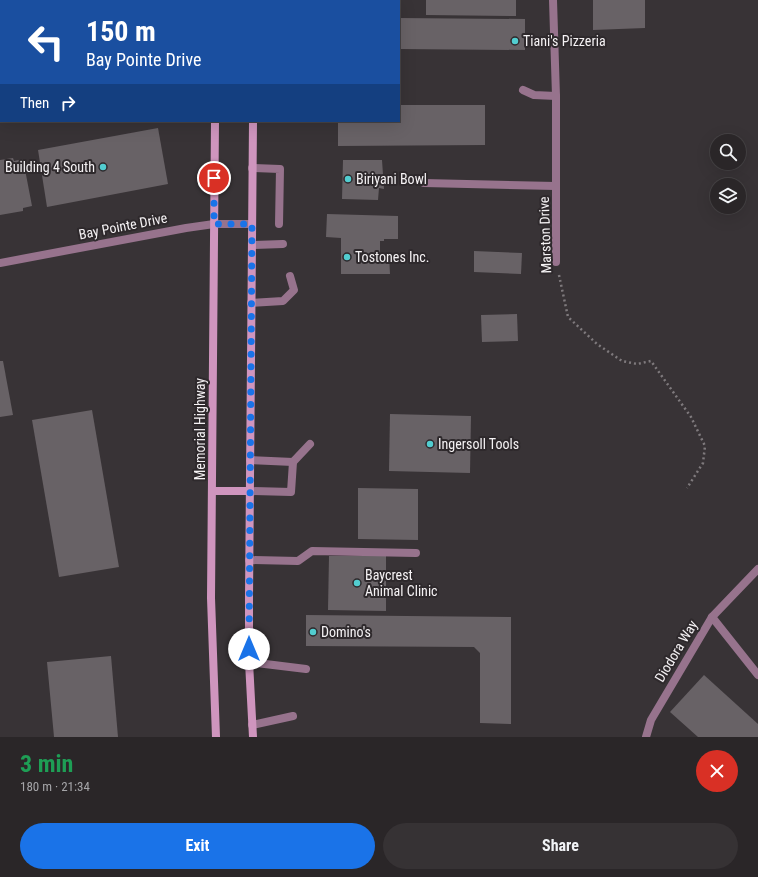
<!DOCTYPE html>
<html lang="en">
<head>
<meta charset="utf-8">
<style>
	:root { --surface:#2a2628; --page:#363234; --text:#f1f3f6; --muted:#a5a5a8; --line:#464345; --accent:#1a73e8 }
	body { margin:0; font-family:"Roboto Condensed",sans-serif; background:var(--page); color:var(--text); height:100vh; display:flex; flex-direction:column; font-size:15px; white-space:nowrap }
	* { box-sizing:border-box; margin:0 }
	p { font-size:13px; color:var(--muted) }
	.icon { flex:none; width:22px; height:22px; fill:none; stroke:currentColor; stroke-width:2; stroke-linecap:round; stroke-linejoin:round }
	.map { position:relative; height:737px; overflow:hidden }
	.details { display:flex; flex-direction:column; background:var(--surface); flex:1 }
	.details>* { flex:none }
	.hud { position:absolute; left:0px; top:0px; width:400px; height:122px; box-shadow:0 4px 16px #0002,0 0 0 1px var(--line); background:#1a4fa0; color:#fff; overflow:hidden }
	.tools { position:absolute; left:710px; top:134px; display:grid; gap:8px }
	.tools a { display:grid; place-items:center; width:36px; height:36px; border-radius:50%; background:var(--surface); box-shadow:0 4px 16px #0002,0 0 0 1px var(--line); font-size:20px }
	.pin { position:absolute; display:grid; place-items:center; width:34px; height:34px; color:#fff; margin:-17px; border:2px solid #fff; border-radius:50%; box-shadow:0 1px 4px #0007 }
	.me { position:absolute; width:44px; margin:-22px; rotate:0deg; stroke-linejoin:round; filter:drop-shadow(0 0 3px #0008) }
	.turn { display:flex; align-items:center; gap:14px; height:84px; padding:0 20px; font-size:18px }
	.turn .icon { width:52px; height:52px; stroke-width:2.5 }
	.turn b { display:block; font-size:28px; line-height:34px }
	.then { display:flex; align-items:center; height:38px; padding:0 20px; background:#0003; gap:8px; font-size:15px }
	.round { display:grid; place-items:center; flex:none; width:42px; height:42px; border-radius:21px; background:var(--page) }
	.overview { display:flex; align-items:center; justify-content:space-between; height:68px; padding:0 20px }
	h1 { font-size:24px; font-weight:700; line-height:30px; color:#1e9e55 }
	.button { display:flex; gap:8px; margin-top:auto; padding:8px 20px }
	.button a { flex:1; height:46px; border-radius:24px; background:var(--accent); color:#fff; font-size:16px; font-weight:700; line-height:46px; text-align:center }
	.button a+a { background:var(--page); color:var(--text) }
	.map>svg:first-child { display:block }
</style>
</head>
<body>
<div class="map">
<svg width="758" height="737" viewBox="0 0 758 737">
	<rect width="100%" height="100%" fill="#383336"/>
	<!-- building -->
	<g fill="#686266">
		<path d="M 426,0 L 516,0 L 516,16 L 426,15 Z"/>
		<path d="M 593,0 L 645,0 L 645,28 L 593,30 Z"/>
		<path d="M 399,18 L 525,19 L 525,50 L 399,49 Z"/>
		<path d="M 399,105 L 485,105 L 485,145 L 338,146 L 338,121 L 399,121 Z"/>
		<path d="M 158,128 L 168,184 L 47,207 L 38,150 Z"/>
		<path d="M 13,158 L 14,161 L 23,159 L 32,206 L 23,208 L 23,211 L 0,215 L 0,160 Z"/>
		<path d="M 343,160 L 382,160 L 384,189 L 379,188 L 378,200 L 342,199 Z"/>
		<path d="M 327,214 L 398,216 L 398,239 L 384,239 L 384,241 L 380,241 L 380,255 L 389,255 L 390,274 L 341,274 L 341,238 L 326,237 Z"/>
		<path d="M 474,251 L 522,253 L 521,274 L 474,272 Z"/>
		<path d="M 517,314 L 518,341 L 482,342 L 481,315 Z"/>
		<path d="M 0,361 L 3,361 L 13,415 L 0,417 Z"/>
		<path d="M 92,410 L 119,567 L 59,577 L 32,420 Z"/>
		<path d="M 390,414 L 471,416 L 470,473 L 389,471 Z"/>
		<path d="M 358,488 L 418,489 L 418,540 L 358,539 Z"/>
		<path d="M 329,556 L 386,556 L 386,611 L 328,610 Z"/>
		<path d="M 306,615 L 511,617 L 511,724 L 480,723 L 480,653 L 474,647 L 306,646 Z"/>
		<path d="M 111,656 L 118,737 L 54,737 L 47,662 Z"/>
		<path d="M 704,675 L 758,724 L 758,737 L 698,737 L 670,712 Z"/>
	</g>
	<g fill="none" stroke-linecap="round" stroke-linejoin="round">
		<!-- path -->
		<path stroke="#7f7a7d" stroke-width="2.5" stroke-dasharray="2 3" stroke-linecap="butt" d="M 559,275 L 568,317 L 597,344 L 622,361 L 637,364 L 651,361 L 691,417 L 705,446 L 703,463 L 687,488"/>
		<!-- lane -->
		<g stroke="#97738d" stroke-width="8">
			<path d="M 523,90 L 534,95 L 556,96"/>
			<path d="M 252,168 L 280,169 L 279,224"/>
			<path d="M 424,183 L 556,186"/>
			<path d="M 252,245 L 283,244"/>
			<path d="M 251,303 L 283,301 L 294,290 L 290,276"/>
			<path d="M 250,460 L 293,462 L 310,444"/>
			<path d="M 250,491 L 291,492 L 293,462"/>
			<path d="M 249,560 L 298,561 L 312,551 L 416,553"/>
			<path d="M 249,662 L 306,669"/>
			<path d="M 252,725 L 293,716"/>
		</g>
		<!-- street -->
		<g stroke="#97738d" stroke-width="8">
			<path d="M 553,0 L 556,96 L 556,262"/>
			<path d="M 0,263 L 186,228 L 214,224 L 252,224"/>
			<path d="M 712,617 L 758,675"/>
			<path d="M 646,737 L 651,720 L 712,617 L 758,569"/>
		</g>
		<!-- secondary -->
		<g stroke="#cf95be" stroke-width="8">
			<path d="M 217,1 L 217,0"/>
			<path d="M 254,1 L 254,0"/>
			<path d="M 215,121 L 211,598 L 216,737"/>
			<path d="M 253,121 L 249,598 L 249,662 L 253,737"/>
			<path d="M 212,491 L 250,491"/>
		</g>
	</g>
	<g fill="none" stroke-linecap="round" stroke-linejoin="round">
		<!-- route -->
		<path stroke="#1a73e8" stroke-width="7" stroke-dasharray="0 12.6" d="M 214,178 L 214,224 L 252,224 L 249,649"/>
	</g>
	<!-- markers -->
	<g fill="#52cdd0" stroke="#2e292c" stroke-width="1.5">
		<circle cx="515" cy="41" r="4"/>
		<circle cx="103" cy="167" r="4"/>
		<circle cx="348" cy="179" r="4"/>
		<circle cx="347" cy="257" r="4"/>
		<circle cx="430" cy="444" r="4"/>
		<circle cx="357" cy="583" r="4"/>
		<circle cx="313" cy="632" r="4"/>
	</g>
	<g text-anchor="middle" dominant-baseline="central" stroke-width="4" stroke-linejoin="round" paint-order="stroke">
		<!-- poi labels -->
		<g font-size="14" fill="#f5f2f4" stroke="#2e292c" text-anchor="start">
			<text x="523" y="41">Tiani's Pizzeria</text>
			<text x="95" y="167" text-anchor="end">Building 4 South</text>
			<text x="356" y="179">Biriyani Bowl</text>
			<text x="355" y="257">Tostones Inc.</text>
			<text x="438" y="444">Ingersoll Tools</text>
			<text x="365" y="575">Baycrest<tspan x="365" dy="16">Animal Clinic</tspan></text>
			<text x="321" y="632">Domino's</text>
		</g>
		<!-- street labels -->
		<g font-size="14" fill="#f5f2f4" stroke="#2e292c">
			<text transform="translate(123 226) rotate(-11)">Bay Pointe Drive</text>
			<text transform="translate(545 235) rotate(-92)">Marston Drive</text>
			<text transform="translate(200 429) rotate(-90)">Memorial Highway</text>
			<text transform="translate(676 651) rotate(-59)">Diodora Way</text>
		</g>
	</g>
</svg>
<div class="tools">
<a><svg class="icon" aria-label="search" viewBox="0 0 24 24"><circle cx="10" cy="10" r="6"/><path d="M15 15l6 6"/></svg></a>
<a><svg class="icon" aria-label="layers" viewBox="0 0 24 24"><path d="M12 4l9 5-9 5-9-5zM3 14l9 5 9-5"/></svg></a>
</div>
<div class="pin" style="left:214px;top:178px;background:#d93025"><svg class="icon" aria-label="arrive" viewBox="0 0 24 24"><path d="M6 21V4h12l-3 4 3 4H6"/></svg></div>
<svg class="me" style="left:249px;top:649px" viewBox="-20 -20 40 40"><circle r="19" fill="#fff"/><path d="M0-13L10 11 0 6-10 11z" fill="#1a73e8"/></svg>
<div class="hud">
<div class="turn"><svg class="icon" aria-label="left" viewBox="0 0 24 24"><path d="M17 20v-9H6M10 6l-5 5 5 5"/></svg><div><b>150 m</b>Bay Pointe Drive</div></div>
<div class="then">Then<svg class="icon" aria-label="right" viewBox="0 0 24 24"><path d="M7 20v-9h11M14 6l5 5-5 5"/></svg></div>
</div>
</div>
<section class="details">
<div class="overview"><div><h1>3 min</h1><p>180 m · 21:34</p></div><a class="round" style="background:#d93025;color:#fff"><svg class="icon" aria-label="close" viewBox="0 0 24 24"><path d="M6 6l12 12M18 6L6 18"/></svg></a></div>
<div class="button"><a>Exit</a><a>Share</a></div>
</section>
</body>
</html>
